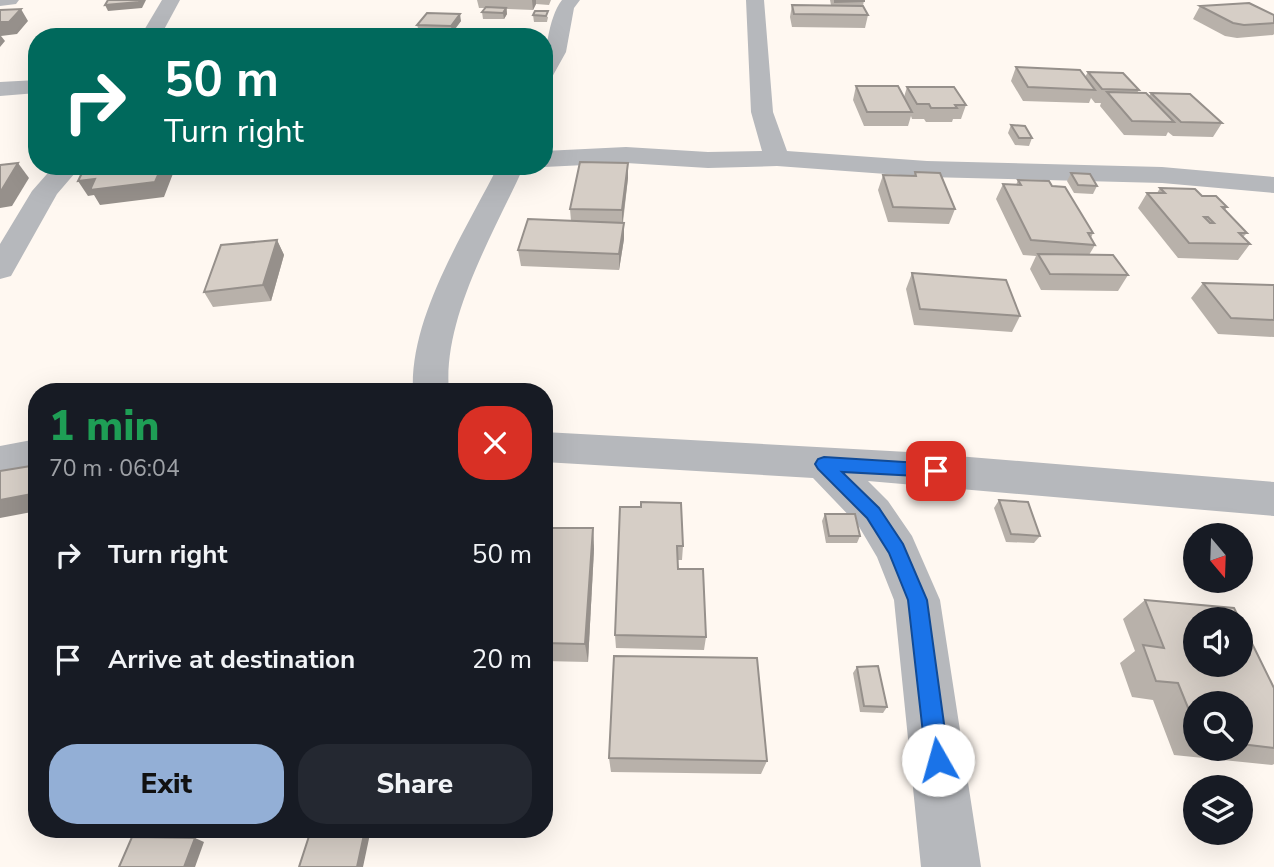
<!DOCTYPE html>
<html lang="en">
<head>
<meta charset="utf-8">
<style>
	:root { --surface:#171b24; --page:#242831; --text:#f1f3f6; --muted:#9ea1a6; --accent:#93afd6 }
	body { margin:0; font-family:"Nunito Sans",sans-serif; background:var(--page); color:var(--text); height:100vh; display:flex; flex-direction:column; font-size:26px; white-space:nowrap }
	* { box-sizing:border-box; margin:0 }
	p { font-size:23px; color:var(--muted) }
	.icon { flex:none; width:38px; height:38px; fill:none; stroke:currentColor; stroke-width:2; stroke-linecap:round; stroke-linejoin:round }
	.map { position:relative; flex:1; overflow:hidden }
	.panel { position:absolute; left:28px; top:383px; width:525px; height:455px; display:flex; flex-direction:column; background:var(--surface); border-radius:28px; box-shadow:0 7px 28px #0002 }
	.panel>* { flex:none }
	.top-card { position:absolute; left:28px; top:28px; width:525px; height:147px; border-radius:28px; box-shadow:0 7px 28px #0002; background:#00695c; color:#fff; overflow:hidden }
	.needle { width:46px; rotate:161deg }
	.controls { position:absolute; left:1183px; top:523px; display:grid; gap:14px }
	.controls a { display:grid; place-items:center; width:70px; height:70px; border-radius:50%; background:var(--surface); box-shadow:0 7px 28px #0002; font-size:35px }
	.pin { position:absolute; display:grid; place-items:center; width:60px; height:60px; color:#fff; margin:-30px; border-radius:14px; box-shadow:0 4px 10px #0006 }
	.me { position:absolute; width:77px; margin:-38px; rotate:353deg; stroke-linejoin:round; filter:drop-shadow(0 0 5px #0008) }
	.turn { display:flex; align-items:center; gap:24px; height:147px; padding:0 21px; font-size:32px }
	.turn .icon { width:91px; height:91px; stroke-width:2.5 }
	.turn b { display:block; font-size:49px; line-height:60px }
	.round { display:grid; place-items:center; flex:none; width:74px; height:74px; border-radius:28px; background:var(--page) }
	.summary { display:flex; align-items:center; justify-content:space-between; height:119px; padding:0 21px }
	h1 { font-size:42px; font-weight:800; line-height:52px; color:#1e9e55 }
	.action { display:flex; gap:14px; margin-top:auto; padding:14px 21px }
	.action a { flex:1; height:80px; border-radius:28px; background:var(--accent); color:#111; font-size:28px; font-weight:800; line-height:80px; text-align:center }
	.action a+a { background:var(--page); color:var(--text) }
	ul { padding:0; list-style:none }
	li { display:flex; align-items:center; gap:21px; height:105px; padding:0 21px }
	li div { flex:1 }
	li b { display:block; font-size:26px }
	li em { font-style:normal }
	.map>svg:first-child { display:block }
</style>
</head>
<body>
<div class="map">
<svg width="1274" height="867" viewBox="0 0 1274 867">
	<rect width="100%" height="100%" fill="#fff8f1"/>
	<g fill="none" stroke-linecap="round" stroke-linejoin="round">
		<!-- minor -->
		<g fill="#b6b8bc" fill-rule="evenodd">
			<path d="M 0,0 L 19,0 L 16,4 L 0,6 Z"/>
			<path d="M 162,0 L 180,0 L 160,37 L 140,37 Z"/>
			<path d="M 562,0 L 580,0 L 574,8 L 566,52 L 551,79 L 544,81 C 544,60 548,17 562,0 Z"/>
			<path d="M 746,0 L 764,0 L 773,112 L 787,151 L 927,161 L 1162,167 L 1274,177 L 1274,193 L 1162,183 L 927,177 L 777,166 L 708,168 L 626,163 L 544,167 L 543,166 L 544,151 L 626,147 L 708,152 L 762,151 L 751,112 Z"/>
			<path d="M 37,80 L 37,93 L 0,96 L 0,82 Z"/>
			<path d="M 54,166 L 81,166 L 57,194 L 11,276 L 0,279 L 0,244 L 32,191 Z"/>
			<path d="M 498,166 L 524,166 C 494,233 442,318 449,392 L 413,392 C 409,317 465,232 498,166 Z"/>
			<path d="M 544,432 L 908,452 L 1274,482 L 1274,516 L 868,481 L 888,501 L 912,536 L 940,600 L 981,867 L 921,867 L 894,600 L 877,557 L 858,525 L 813,478 L 544,462 Z"/>
			<path d="M 37,439 L 37,469 L 0,478 L 0,446 Z"/>
		</g>
	</g>
	<!-- wall -->
	<g fill="#b8b1aa" fill-rule="evenodd">
		<path d="M 477,0 L 551,0 L 549,5 L 536,4 L 533,10 L 507,9 L 507,14 L 504,19 L 483,19 L 482,12 L 485,8 L 479,8 Z"/>
		<path d="M 830,0 L 864,0 L 863,6 L 868,15 L 865,28 L 792,27 L 790,17 L 792,5 L 831,5 Z"/>
		<path d="M 1200,6 L 1274,15 L 1274,34 L 1273,35 L 1237,38 L 1225,36 L 1193,19 Z"/>
		<path d="M 535,11 L 548,17 L 547,22 L 534,22 L 533,15 Z"/>
		<path d="M 461,21 L 452,33 L 419,31 L 417,25 Z"/>
		<path d="M 1016,67 L 1085,77 L 1088,72 L 1139,90 L 1137,93 L 1149,96 L 1151,93 L 1222,123 L 1213,137 L 1173,136 L 1168,132 L 1166,136 L 1124,135 L 1100,106 L 1101,103 L 1095,103 L 1091,98 L 1089,103 L 1023,101 L 1011,81 Z"/>
		<path d="M 856,86 L 904,97 L 907,87 L 966,105 L 961,119 L 953,119 L 952,122 L 926,122 L 924,119 L 912,119 L 911,116 L 908,126 L 864,126 L 853,100 Z"/>
		<path d="M 1011,125 L 1032,138 L 1029,146 L 1015,145 L 1008,133 Z"/>
		<path d="M 915,172 L 955,209 L 949,224 L 888,222 L 878,190 L 883,175 L 913,176 Z"/>
		<path d="M 1071,173 L 1097,186 L 1093,194 L 1074,193 L 1067,181 Z"/>
		<path d="M 628,178 L 623,223 L 624,239 L 619,270 L 521,266 L 518,250 L 571,221 L 570,209 Z"/>
		<path d="M 1018,180 L 1052,186 L 1093,233 L 1091,238 L 1095,245 L 1089,255 L 1128,275 L 1118,291 L 1041,290 L 1030,269 L 1036,256 L 1023,255 L 996,199 L 1003,184 L 1016,185 Z"/>
		<path d="M 1160,188 L 1202,196 L 1227,207 L 1225,210 L 1247,233 L 1243,237 L 1250,244 L 1238,260 L 1178,258 L 1138,208 L 1147,193 L 1157,193 Z"/>
		<path d="M 277,240 L 284,255 L 271,301 L 213,307 L 204,292 Z"/>
		<path d="M 912,273 L 1020,316 L 1012,332 L 914,325 L 906,289 Z"/>
		<path d="M 1203,283 L 1274,285 L 1274,337 L 1218,334 L 1191,298 Z"/>
		<path d="M 999,500 L 1040,536 L 1034,543 L 1006,542 L 994,508 Z"/>
		<path d="M 641,502 L 683,546 L 682,560 L 678,560 L 678,569 L 706,637 L 704,650 L 616,648 L 615,635 L 641,507 Z"/>
		<path d="M 825,514 L 860,536 L 857,543 L 826,543 L 822,521 Z"/>
		<path d="M 544,528 L 593,528 L 594,549 L 588,662 L 544,661 Z"/>
		<path d="M 1145,600 L 1274,688 L 1274,764 L 1272,765 L 1174,755 L 1153,700 L 1132,697 L 1120,663 L 1135,651 L 1123,619 ZM 1195,704 L 1241,704 L 1241,749 L 1195,749 Z"/>
		<path d="M 857,667 L 887,707 L 883,713 L 860,712 L 853,673 Z"/>
		<path d="M 609,758 L 767,761 L 761,774 L 611,772 Z"/>
	</g>
	<!-- shaded-wall -->
	<g fill="#96908b">
		<path d="M 140,0 L 146,0 L 142,8 L 108,11 L 105,5 Z"/>
		<path d="M 532,0 L 536,0 L 536,4 L 533,10 Z"/>
		<path d="M 506,8 L 507,14 L 504,19 L 503,13 Z"/>
		<path d="M 21,9 L 28,21 L 17,34 L 1,36 L 5,41 L 0,47 L 0,22 Z"/>
		<path d="M 460,14 L 461,21 L 452,33 L 451,26 Z"/>
		<path d="M 18,163 L 29,178 L 12,206 L 0,208 L 0,191 Z"/>
		<path d="M 628,163 L 628,178 L 622,226 L 622,210 Z"/>
		<path d="M 162,166 L 171,166 L 174,171 L 164,197 L 100,205 L 94,195 L 88,196 L 78,181 Z"/>
		<path d="M 624,223 L 624,239 L 619,270 L 619,254 Z"/>
		<path d="M 277,240 L 284,255 L 271,301 L 263,285 Z"/>
		<path d="M 37,493 L 37,511 L 0,518 L 0,500 Z"/>
		<path d="M 593,528 L 594,549 L 588,662 L 585,644 Z"/>
		<path d="M 365,830 L 370,834 L 363,867 L 357,867 Z"/>
		<path d="M 195,838 L 204,842 L 195,867 L 184,867 Z"/>
	</g>
	<!-- building -->
	<g fill="#d6cec6" stroke="#96908b" stroke-width="2" fill-rule="evenodd">
		<path d="M 108,0 L 140,0 L 139,2 L 105,5 Z"/>
		<path d="M 835,0 L 864,0 L 864,1 L 835,2 Z"/>
		<path d="M 1249,3 L 1274,15 L 1274,23 L 1244,25 L 1233,23 L 1200,6 Z"/>
		<path d="M 792,5 L 863,6 L 868,15 L 794,14 Z"/>
		<path d="M 486,7 L 506,8 L 503,13 L 482,12 Z"/>
		<path d="M 21,9 L 9,22 L 0,22 L 0,10 Z"/>
		<path d="M 535,11 L 548,11 L 546,16 L 533,15 Z"/>
		<path d="M 427,13 L 460,14 L 451,26 L 417,25 Z"/>
		<path d="M 1016,67 L 1080,70 L 1095,90 L 1028,87 Z"/>
		<path d="M 1088,72 L 1123,73 L 1139,90 L 1102,89 Z"/>
		<path d="M 856,86 L 898,86 L 912,112 L 867,112 Z"/>
		<path d="M 907,87 L 954,87 L 966,105 L 955,105 L 957,108 L 931,108 L 929,104 L 917,104 Z"/>
		<path d="M 1107,92 L 1146,93 L 1174,122 L 1132,121 Z"/>
		<path d="M 1151,93 L 1190,94 L 1222,123 L 1181,122 Z"/>
		<path d="M 1011,125 L 1025,126 L 1032,138 L 1019,138 Z"/>
		<path d="M 580,162 L 628,163 L 622,210 L 570,209 Z"/>
		<path d="M 18,163 L 1,191 L 0,191 L 0,165 Z"/>
		<path d="M 102,166 L 162,166 L 155,182 L 90,190 L 95,179 L 78,181 L 83,171 L 101,169 Z"/>
		<path d="M 915,172 L 940,173 L 955,209 L 893,207 L 883,175 L 916,176 Z"/>
		<path d="M 1071,173 L 1090,174 L 1097,186 L 1078,185 Z"/>
		<path d="M 1018,180 L 1049,181 L 1052,186 L 1065,187 L 1093,233 L 1088,233 L 1095,245 L 1031,240 L 1003,184 L 1021,185 Z"/>
		<path d="M 1160,188 L 1195,189 L 1202,196 L 1216,196 L 1227,207 L 1222,207 L 1247,233 L 1239,233 L 1250,244 L 1189,243 L 1147,193 L 1165,193 ZM 1204,217 L 1208,217 L 1214,223 L 1210,223 Z"/>
		<path d="M 528,219 L 624,223 L 619,254 L 518,250 Z"/>
		<path d="M 277,240 L 263,285 L 204,292 L 221,245 Z"/>
		<path d="M 1038,254 L 1113,255 L 1128,275 L 1050,274 Z"/>
		<path d="M 912,273 L 1006,280 L 1020,316 L 920,309 Z"/>
		<path d="M 1203,283 L 1274,285 L 1274,320 L 1231,318 Z"/>
		<path d="M 37,465 L 37,493 L 0,500 L 0,471 Z"/>
		<path d="M 999,500 L 1028,502 L 1040,536 L 1011,534 Z"/>
		<path d="M 641,502 L 681,503 L 683,546 L 677,546 L 678,569 L 703,569 L 706,637 L 615,635 L 620,507 L 641,507 Z"/>
		<path d="M 825,514 L 855,514 L 860,536 L 829,536 Z"/>
		<path d="M 544,528 L 593,528 L 585,644 L 544,643 Z"/>
		<path d="M 1145,600 L 1234,608 L 1240,620 L 1195,620 L 1195,665 L 1241,665 L 1241,621 L 1274,688 L 1274,748 L 1241,744 L 1241,704 L 1195,704 L 1195,725 L 1178,683 L 1156,681 L 1143,645 L 1164,648 Z"/>
		<path d="M 614,656 L 757,658 L 767,761 L 609,758 Z"/>
		<path d="M 878,666 L 887,707 L 864,706 L 857,667 Z"/>
		<path d="M 311,830 L 365,830 L 357,867 L 299,867 Z"/>
		<path d="M 132,837 L 195,838 L 184,867 L 119,867 Z"/>
	</g>
	<!-- route -->
	<path fill="#1a73e8" stroke="#114b97" stroke-width="2" d="M 824,457 L 936,464 L 942,466 L 944,471 L 942,475 L 936,477 L 842,472 L 879,508 L 903,544 L 927,600 L 949,760 L 946,768 L 938,771 L 930,768 L 926,760 L 908,600 L 889,553 L 867,518 L 818,469 L 815,464 L 818,459 Z"/>
</svg>
<div class="controls">
<a><svg class="needle" viewBox="-14 -14 28 28"><path d="M0-13l5 13h-10z" fill="#e53935"/><path d="M0 13l5-13h-10z" fill="#9ea1a6"/></svg></a>
<a><svg class="icon" aria-label="sound" viewBox="0 0 24 24"><path d="M4 9h4l5-4v14l-5-4H4zM17 9q2 3 0 6"/></svg></a>
<a><svg class="icon" aria-label="search" viewBox="0 0 24 24"><circle cx="10" cy="10" r="6"/><path d="M15 15l6 6"/></svg></a>
<a><svg class="icon" aria-label="layers" viewBox="0 0 24 24"><path d="M12 4l9 5-9 5-9-5zM3 14l9 5 9-5"/></svg></a>
</div>
<div class="pin" style="left:936px;top:471px;background:#d93025"><svg class="icon" aria-label="arrive" viewBox="0 0 24 24"><path d="M6 21V4h12l-3 4 3 4H6"/></svg></div>
<svg class="me" style="left:938px;top:760px" viewBox="-20 -20 40 40"><circle r="19" fill="#fff"/><path d="M0-13L10 11 0 6-10 11z" fill="#1a73e8"/></svg>
<div class="top-card">
<div class="turn"><svg class="icon" aria-label="right" viewBox="0 0 24 24"><path d="M7 20v-9h11M14 6l5 5-5 5"/></svg><div><b>50 m</b>Turn right</div></div>
</div>
<section class="panel">
<div class="summary"><div><h1>1 min</h1><p>70 m · 06:04</p></div><a class="round" style="background:#d93025;color:#fff"><svg class="icon" aria-label="close" viewBox="0 0 24 24"><path d="M6 6l12 12M18 6L6 18"/></svg></a></div>
<ul>
<li><svg class="icon" aria-label="right" viewBox="0 0 24 24"><path d="M7 20v-9h11M14 6l5 5-5 5"/></svg><div><b>Turn right</b></div><em>50 m</em></li>
<li><svg class="icon" aria-label="arrive" viewBox="0 0 24 24"><path d="M6 21V4h12l-3 4 3 4H6"/></svg><div><b>Arrive at destination</b></div><em>20 m</em></li>
</ul>
<div class="action"><a>Exit</a><a>Share</a></div>
</section>
</div>
</body>
</html>
